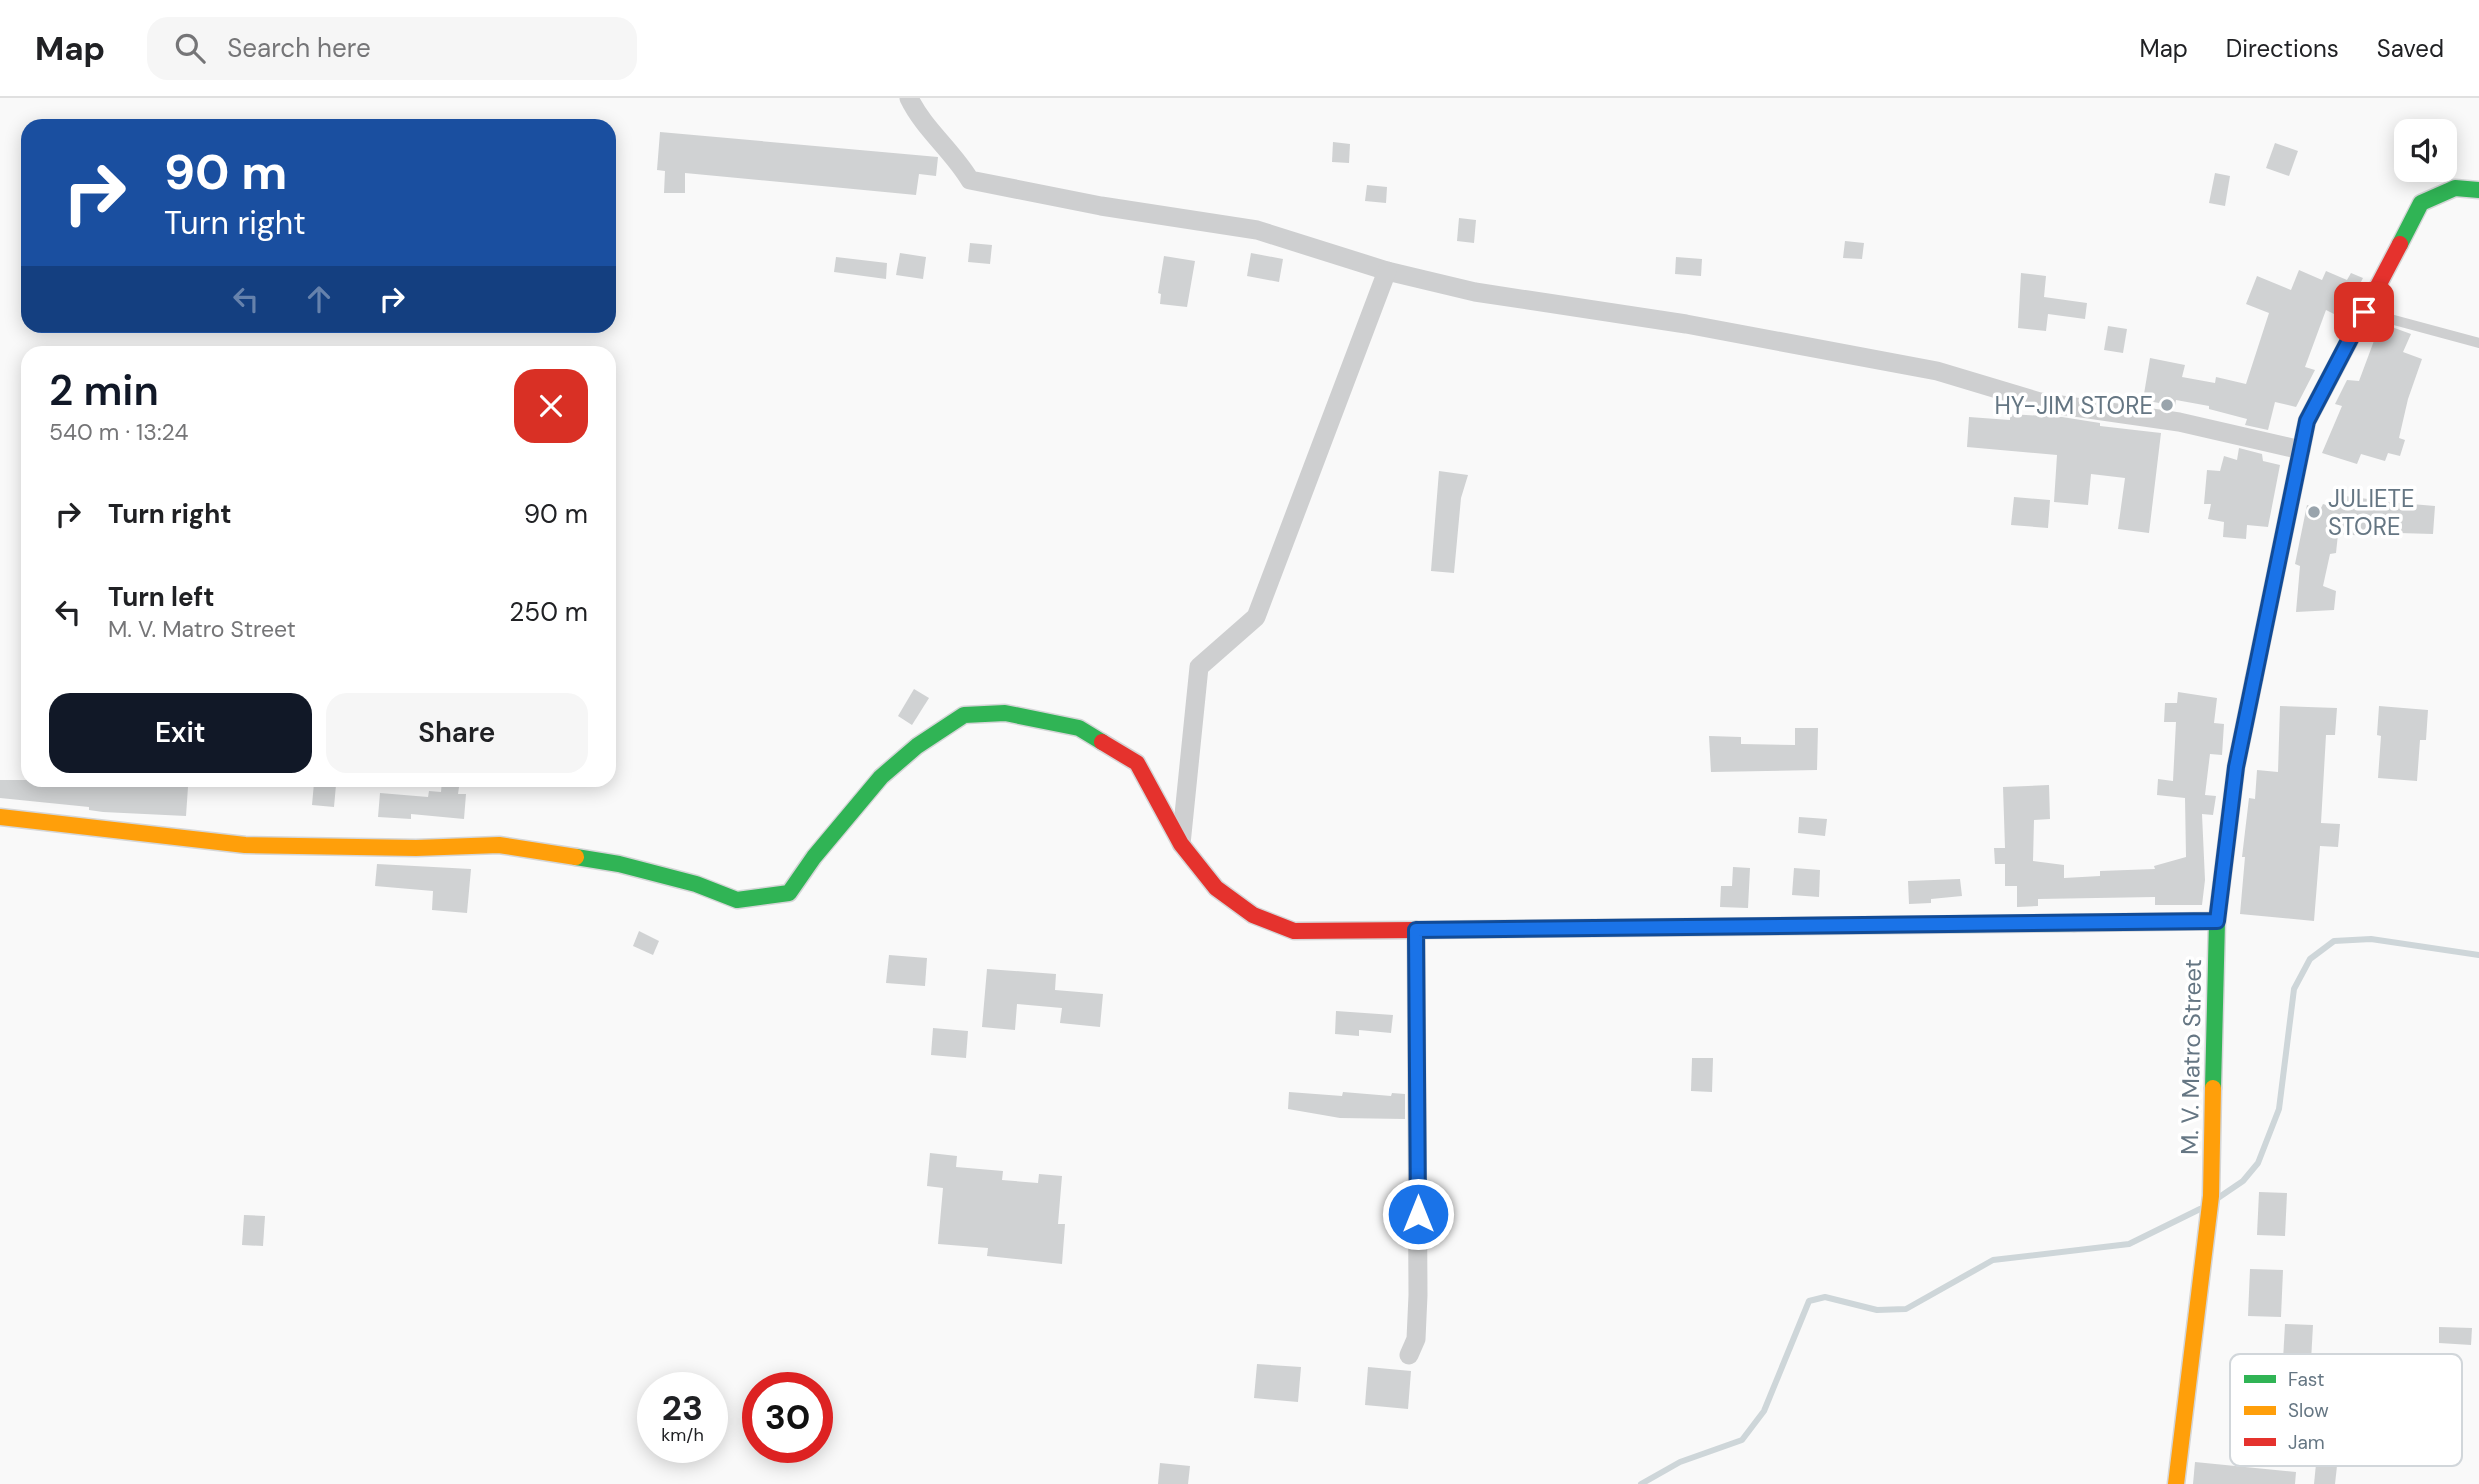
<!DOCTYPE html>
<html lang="en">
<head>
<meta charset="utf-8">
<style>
	:root { --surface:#fff; --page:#f6f6f6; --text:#202124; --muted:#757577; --line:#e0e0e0; --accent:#111827 }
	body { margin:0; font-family:"DM Sans",sans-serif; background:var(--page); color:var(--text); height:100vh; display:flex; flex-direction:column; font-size:26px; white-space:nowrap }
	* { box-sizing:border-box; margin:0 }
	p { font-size:23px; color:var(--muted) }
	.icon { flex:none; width:38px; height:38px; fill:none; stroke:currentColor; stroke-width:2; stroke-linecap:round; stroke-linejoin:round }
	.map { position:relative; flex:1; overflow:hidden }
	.details { position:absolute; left:21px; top:248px; width:595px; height:441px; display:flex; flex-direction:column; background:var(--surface); border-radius:21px; box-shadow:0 4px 18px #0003 }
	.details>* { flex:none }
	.banner { position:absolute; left:21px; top:21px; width:595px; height:214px; border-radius:21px; box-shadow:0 4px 18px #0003; background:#1a4fa0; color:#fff; overflow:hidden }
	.buttons { position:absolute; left:2394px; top:21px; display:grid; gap:14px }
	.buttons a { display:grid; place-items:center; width:63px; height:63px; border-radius:14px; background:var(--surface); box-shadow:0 4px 18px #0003; font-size:35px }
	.speed { position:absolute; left:637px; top:1274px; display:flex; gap:14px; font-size:35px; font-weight:700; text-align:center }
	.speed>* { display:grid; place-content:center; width:91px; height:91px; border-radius:50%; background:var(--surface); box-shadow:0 4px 18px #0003; line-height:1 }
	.speed small { font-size:18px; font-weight:400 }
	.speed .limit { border:10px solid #d22; background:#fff; color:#111 }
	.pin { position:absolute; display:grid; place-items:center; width:60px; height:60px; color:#fff; margin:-30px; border-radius:14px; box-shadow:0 4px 10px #0006 }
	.me { position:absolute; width:77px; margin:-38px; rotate:0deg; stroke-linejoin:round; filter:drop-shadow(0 0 5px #0008) }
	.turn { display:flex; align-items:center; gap:24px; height:147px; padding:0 28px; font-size:32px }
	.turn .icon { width:91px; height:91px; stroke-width:2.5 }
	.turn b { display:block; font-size:49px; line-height:60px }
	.lanes { display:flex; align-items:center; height:66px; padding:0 28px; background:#0003; justify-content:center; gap:35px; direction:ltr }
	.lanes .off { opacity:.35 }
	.round { display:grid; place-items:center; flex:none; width:74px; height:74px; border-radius:21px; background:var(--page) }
	.head { display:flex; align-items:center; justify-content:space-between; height:119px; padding:0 28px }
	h1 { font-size:42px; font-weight:600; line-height:52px; color:var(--accent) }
	.action { display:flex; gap:14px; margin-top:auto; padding:14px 28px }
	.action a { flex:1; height:80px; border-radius:21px; background:var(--accent); color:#fff; font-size:28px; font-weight:600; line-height:80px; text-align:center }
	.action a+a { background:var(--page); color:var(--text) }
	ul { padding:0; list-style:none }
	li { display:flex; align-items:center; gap:21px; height:98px; padding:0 28px }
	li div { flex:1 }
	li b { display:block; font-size:26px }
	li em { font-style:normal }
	header { display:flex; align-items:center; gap:42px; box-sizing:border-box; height:98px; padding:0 35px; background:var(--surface); border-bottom:2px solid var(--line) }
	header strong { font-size:33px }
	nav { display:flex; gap:38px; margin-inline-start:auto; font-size:24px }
	.search { width:490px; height:63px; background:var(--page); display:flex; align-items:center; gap:18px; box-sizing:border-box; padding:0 24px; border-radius:21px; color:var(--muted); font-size:26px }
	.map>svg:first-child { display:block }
</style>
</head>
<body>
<header>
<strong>Map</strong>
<div class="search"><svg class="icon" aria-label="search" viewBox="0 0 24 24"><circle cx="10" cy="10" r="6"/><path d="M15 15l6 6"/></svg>Search here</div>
<nav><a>Map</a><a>Directions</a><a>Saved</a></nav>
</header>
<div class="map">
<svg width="2479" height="1386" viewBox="0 0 2479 1386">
	<rect width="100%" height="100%" fill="#f9f9f9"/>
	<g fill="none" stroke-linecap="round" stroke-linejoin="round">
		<!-- stream -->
		<g stroke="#ced6d9" stroke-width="6">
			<path d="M 2218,1100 L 2243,1083 L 2258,1065 L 2279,1011 L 2294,891 L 2310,861 L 2334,843 L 2371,841 L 2479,857"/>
			<path d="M 1641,1386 L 1680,1364 L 1742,1342 L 1764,1313 L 1809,1203 L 1825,1199 L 1877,1212 L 1906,1211 L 1993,1162 L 2129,1146 L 2200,1111"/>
		</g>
	</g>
	<!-- building -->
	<g fill="#d0d2d3">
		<path d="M 660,34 L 938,59 L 936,78 L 919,76 L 916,97 L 685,75 L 685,95 L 664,95 L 665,73 L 657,72 Z"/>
		<path d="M 1333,44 L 1350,46 L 1349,65 L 1332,64 Z"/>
		<path d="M 2275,45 L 2298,53 L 2289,78 L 2266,70 Z"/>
		<path d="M 2215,75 L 2230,78 L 2225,108 L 2209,105 Z"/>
		<path d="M 1367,87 L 1387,89 L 1386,105 L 1365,103 Z"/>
		<path d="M 1459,120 L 1476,122 L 1474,145 L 1457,143 Z"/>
		<path d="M 1845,143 L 1864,145 L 1862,161 L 1843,160 Z"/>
		<path d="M 970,145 L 992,147 L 990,166 L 968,164 Z"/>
		<path d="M 900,155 L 926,159 L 923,181 L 896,177 Z"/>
		<path d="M 1251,155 L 1283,161 L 1279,184 L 1247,178 Z"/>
		<path d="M 1164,158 L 1195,163 L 1187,209 L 1160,206 L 1161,196 L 1158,195 Z"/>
		<path d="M 836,159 L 887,165 L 886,181 L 834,174 Z"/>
		<path d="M 1676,159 L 1702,161 L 1701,178 L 1675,176 Z"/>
		<path d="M 2299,172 L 2322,182 L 2326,173 L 2347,182 L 2351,175 L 2363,180 L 2342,220 L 2326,212 L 2305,269 L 2315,272 L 2296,309 L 2275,304 L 2268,332 L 2245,327 L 2247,321 L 2209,311 L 2209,308 L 2176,302 L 2175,308 L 2143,302 L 2150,260 L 2185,267 L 2182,279 L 2215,285 L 2216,279 L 2246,286 L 2269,215 L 2246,206 L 2257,178 L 2291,192 Z"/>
		<path d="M 2021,175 L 2046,178 L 2044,199 L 2087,205 L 2085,221 L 2048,216 L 2046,233 L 2018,230 Z"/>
		<path d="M 2108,228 L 2127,231 L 2123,255 L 2104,252 Z"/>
		<path d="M 2389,228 L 2411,236 L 2403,254 L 2422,261 L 2408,301 L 2399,340 L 2405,342 L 2400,358 L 2388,355 L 2385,363 L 2361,356 L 2357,366 L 2322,355 L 2342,308 L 2335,306 L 2347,282 L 2359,283 L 2378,232 L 2386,235 Z"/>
		<path d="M 2010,316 L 2062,319 L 2100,325 L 2100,328 L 2161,335 L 2149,435 L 2118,431 L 2125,380 L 2091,376 L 2088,407 L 2054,404 L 2057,357 L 1967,349 L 1969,319 L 2010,322 Z"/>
		<path d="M 2239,350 L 2262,356 L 2263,363 L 2280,367 L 2268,429 L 2247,427 L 2246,441 L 2223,439 L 2224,424 L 2208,421 L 2211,406 L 2204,406 L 2207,372 L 2220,373 L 2224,358 L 2237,362 Z"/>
		<path d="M 1439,373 L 1468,377 L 1461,400 L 1454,475 L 1431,473 Z"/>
		<path d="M 2338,397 L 2368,401 L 2369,399 L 2388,400 L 2388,404 L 2435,408 L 2433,436 L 2399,435 L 2398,440 L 2338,436 L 2336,455 L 2330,456 L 2323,488 L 2336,493 L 2334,512 L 2296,514 L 2300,468 L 2295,466 L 2307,407 L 2320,412 L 2323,406 L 2336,410 Z"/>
		<path d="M 2014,399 L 2050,402 L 2048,430 L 2011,427 Z"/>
		<path d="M 914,591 L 929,600 L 912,627 L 898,618 Z"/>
		<path d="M 2178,594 L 2217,600 L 2214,625 L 2224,626 L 2222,657 L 2210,656 L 2205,697 L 2216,698 L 2213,717 L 2202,716 L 2205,782 L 2202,807 L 2155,807 L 2155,799 L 2038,801 L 2038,808 L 2017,809 L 2017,788 L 2005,788 L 2005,766 L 1995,766 L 1994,750 L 2005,750 L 2003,689 L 2049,687 L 2050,721 L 2034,722 L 2033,763 L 2064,767 L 2064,780 L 2100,778 L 2100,773 L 2155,771 L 2154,768 L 2186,759 L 2185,700 L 2157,697 L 2158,681 L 2173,683 L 2176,624 L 2164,624 L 2165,605 L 2177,605 Z"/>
		<path d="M 2280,608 L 2337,610 L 2335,637 L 2326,637 L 2321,725 L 2340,726 L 2338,749 L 2320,748 L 2314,823 L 2240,816 L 2245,759 L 2242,759 L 2249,700 L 2255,701 L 2257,672 L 2278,674 Z"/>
		<path d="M 2379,608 L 2428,612 L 2426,642 L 2420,642 L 2417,683 L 2378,680 L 2381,638 L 2377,637 Z"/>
		<path d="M 1795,630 L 1818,630 L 1817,672 L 1711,674 L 1709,638 L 1741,639 L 1741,646 L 1795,647 Z"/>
		<path d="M 0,682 L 135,682 L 188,689 L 186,718 L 103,714 L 89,712 L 89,709 L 0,700 Z"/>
		<path d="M 442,682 L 460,682 L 458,696 L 466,696 L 464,721 L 411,716 L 411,721 L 378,719 L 380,695 L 428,699 L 429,693 L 441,694 Z"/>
		<path d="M 314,685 L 336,687 L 334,709 L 312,707 Z"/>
		<path d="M 1799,719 L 1827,721 L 1825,738 L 1798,735 Z"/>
		<path d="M 377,766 L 471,771 L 467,815 L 432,812 L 433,793 L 375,788 Z"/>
		<path d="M 1733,769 L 1750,770 L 1748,810 L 1720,809 L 1721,788 L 1732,788 Z"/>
		<path d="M 1794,770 L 1820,772 L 1819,799 L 1792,797 Z"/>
		<path d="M 1960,781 L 1962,798 L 1931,801 L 1931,805 L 1909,806 L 1908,783 Z"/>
		<path d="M 639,833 L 659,843 L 653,857 L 633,848 Z"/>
		<path d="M 889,857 L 927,860 L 925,888 L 886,885 Z"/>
		<path d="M 987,871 L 1056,876 L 1055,892 L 1103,896 L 1100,929 L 1060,925 L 1062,910 L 1017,906 L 1015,932 L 982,929 Z"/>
		<path d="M 1336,913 L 1393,917 L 1391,935 L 1359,932 L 1359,938 L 1335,936 Z"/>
		<path d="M 933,930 L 968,933 L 966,960 L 931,957 Z"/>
		<path d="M 1692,960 L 1713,960 L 1712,994 L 1691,993 Z"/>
		<path d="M 1289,994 L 1342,998 L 1343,994 L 1391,998 L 1392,995 L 1405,996 L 1405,1021 L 1340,1020 L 1288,1011 Z"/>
		<path d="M 930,1055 L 957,1058 L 956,1069 L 1003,1073 L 1002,1082 L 1038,1085 L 1039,1076 L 1062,1078 L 1058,1126 L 1065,1126 L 1062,1166 L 987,1158 L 988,1150 L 938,1146 L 943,1090 L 927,1088 Z"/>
		<path d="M 2259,1094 L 2287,1095 L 2285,1138 L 2257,1137 Z"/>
		<path d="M 244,1117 L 265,1118 L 263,1148 L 242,1147 Z"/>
		<path d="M 2250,1171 L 2283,1172 L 2281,1219 L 2248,1218 Z"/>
		<path d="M 2285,1226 L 2313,1227 L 2311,1263 L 2283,1262 Z"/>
		<path d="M 2439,1229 L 2472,1230 L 2471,1247 L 2439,1245 Z"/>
		<path d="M 1257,1266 L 1301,1269 L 1298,1304 L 1254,1300 Z"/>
		<path d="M 1368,1269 L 1411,1273 L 1408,1311 L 1365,1307 Z"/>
		<path d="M 2195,1364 L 2296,1374 L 2295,1386 L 2193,1386 Z"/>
		<path d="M 1160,1365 L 1190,1368 L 1188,1386 L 1158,1386 Z"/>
		<path d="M 2316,1366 L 2337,1368 L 2335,1386 L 2314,1386 Z"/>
	</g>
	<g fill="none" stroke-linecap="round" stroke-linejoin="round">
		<!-- fast casing -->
		<g stroke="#d5d6d7" stroke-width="19">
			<g id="fast">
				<path d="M 2400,146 L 2421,105 L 2455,90 L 2479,92"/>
				<path d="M 576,759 L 619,766 L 696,786 L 737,802 L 789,795 L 814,759 L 881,679 L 917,648 L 964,617 L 1005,615 L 1079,630 L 1102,644"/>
				<path d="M 1416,832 L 2074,825"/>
				<path d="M 2213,990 L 2217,823 L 2236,669 L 2254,581"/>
			</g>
		</g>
		<!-- slow casing -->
		<g stroke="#d5d6d7" stroke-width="19">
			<g id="slow">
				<path d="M 0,719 L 245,747 L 416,750 L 499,747 L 576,759"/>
				<path d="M 2074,825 L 2217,823"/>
				<path d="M 2176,1386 L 2211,1098 L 2213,990"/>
			</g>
		</g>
		<!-- jam casing -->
		<g stroke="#d5d6d7" stroke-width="19">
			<g id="jam">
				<path d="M 2254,581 L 2307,323 L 2400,146"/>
				<path d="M 1102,644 L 1137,665 L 1181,746 L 1216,790 L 1253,817 L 1294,833 L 1416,832"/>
			</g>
		</g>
		<!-- lane -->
		<path stroke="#cecfd0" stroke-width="10" d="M 2368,215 L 2479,245"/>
		<!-- street -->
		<g stroke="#cecfd0" stroke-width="19">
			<path d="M 909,0 C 924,31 952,52 970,82 L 1101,108 L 1257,132 L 1387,173 L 1475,194 L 1686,226 L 1937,273 L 2040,304 L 2179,324 L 2301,352"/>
			<path d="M 1181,746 L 1199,569 L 1256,519 L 1387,173"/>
			<path d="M 1409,1257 L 1416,1241 L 1418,1197 L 1416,832"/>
		</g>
		<!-- fast -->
		<use href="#fast" stroke="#30b455" stroke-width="16"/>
		<!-- slow -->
		<use href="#slow" stroke="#ff9f0a" stroke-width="16"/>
		<!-- jam -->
		<use href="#jam" stroke="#e5322d" stroke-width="16"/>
	</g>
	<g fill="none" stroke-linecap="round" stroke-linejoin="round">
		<!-- route casing -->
		<g stroke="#114b97" stroke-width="18">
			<path id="route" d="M 1418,1116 L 1416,832 L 2217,823 L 2236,669 L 2307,323 L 2364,214"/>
		</g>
		<!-- route -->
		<use href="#route" stroke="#1a73e8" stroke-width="12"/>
	</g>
	<!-- markers -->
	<g fill="#99a4ac" stroke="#fff" stroke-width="2.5">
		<circle cx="2167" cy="307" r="7"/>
		<circle cx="2314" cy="414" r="7"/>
	</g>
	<g text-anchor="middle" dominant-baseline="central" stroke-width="7" stroke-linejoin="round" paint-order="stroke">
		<!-- poi labels -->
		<g font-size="24" fill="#657683" stroke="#fff" text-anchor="end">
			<text x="2153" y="307">HY-JIM STORE</text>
			<text x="2328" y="400" text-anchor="start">JULIETE<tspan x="2328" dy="28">STORE</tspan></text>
		</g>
		<!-- street labels -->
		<g font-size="24" fill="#657683" stroke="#fff">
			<text transform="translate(2191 959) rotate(-89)">M. V. Matro Street</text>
		</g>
	</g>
	<!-- legend -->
	<rect x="2230" y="1256" width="232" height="112" rx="10" fill="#fff" stroke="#d1d6da" stroke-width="2"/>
	<rect x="2244" y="1277" width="32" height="8" fill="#30b455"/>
	<rect x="2244" y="1308" width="32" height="9" fill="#ff9f0a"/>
	<rect x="2244" y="1340" width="32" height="8" fill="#e5322d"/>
	<g font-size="19" fill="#657683">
		<text x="2288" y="1288">Fast</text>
		<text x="2288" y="1319">Slow</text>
		<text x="2288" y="1351">Jam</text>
	</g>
</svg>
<div class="buttons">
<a><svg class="icon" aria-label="sound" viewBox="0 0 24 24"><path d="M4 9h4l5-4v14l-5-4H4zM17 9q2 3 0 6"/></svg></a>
</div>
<div class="speed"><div>23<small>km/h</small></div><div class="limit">30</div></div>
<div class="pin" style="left:2364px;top:214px;background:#d93025"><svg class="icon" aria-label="arrive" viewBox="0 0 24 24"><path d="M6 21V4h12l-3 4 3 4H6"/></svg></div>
<svg class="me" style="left:1418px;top:1116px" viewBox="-20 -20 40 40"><circle r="17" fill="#1a73e8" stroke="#fff" stroke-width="3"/><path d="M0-11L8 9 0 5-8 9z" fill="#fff"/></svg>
<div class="banner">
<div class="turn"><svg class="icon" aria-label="right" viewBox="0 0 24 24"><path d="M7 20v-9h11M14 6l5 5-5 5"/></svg><div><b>90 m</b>Turn right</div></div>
<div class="lanes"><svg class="icon off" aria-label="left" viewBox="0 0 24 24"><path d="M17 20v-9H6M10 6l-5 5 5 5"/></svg><svg class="icon off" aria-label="ahead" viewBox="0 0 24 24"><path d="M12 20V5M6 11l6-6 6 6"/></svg><svg class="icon" aria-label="right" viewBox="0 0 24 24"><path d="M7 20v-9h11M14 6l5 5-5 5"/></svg></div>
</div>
<section class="details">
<div class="head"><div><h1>2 min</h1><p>540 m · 13:24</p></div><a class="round" style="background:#d93025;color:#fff"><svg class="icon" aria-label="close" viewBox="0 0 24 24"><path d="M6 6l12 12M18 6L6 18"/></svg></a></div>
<ul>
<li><svg class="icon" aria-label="right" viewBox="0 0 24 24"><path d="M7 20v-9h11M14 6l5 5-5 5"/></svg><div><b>Turn right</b></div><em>90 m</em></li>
<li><svg class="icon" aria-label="left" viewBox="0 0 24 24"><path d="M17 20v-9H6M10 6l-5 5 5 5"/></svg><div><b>Turn left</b><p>M. V. Matro Street</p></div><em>250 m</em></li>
</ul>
<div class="action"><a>Exit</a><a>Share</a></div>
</section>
</div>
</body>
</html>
